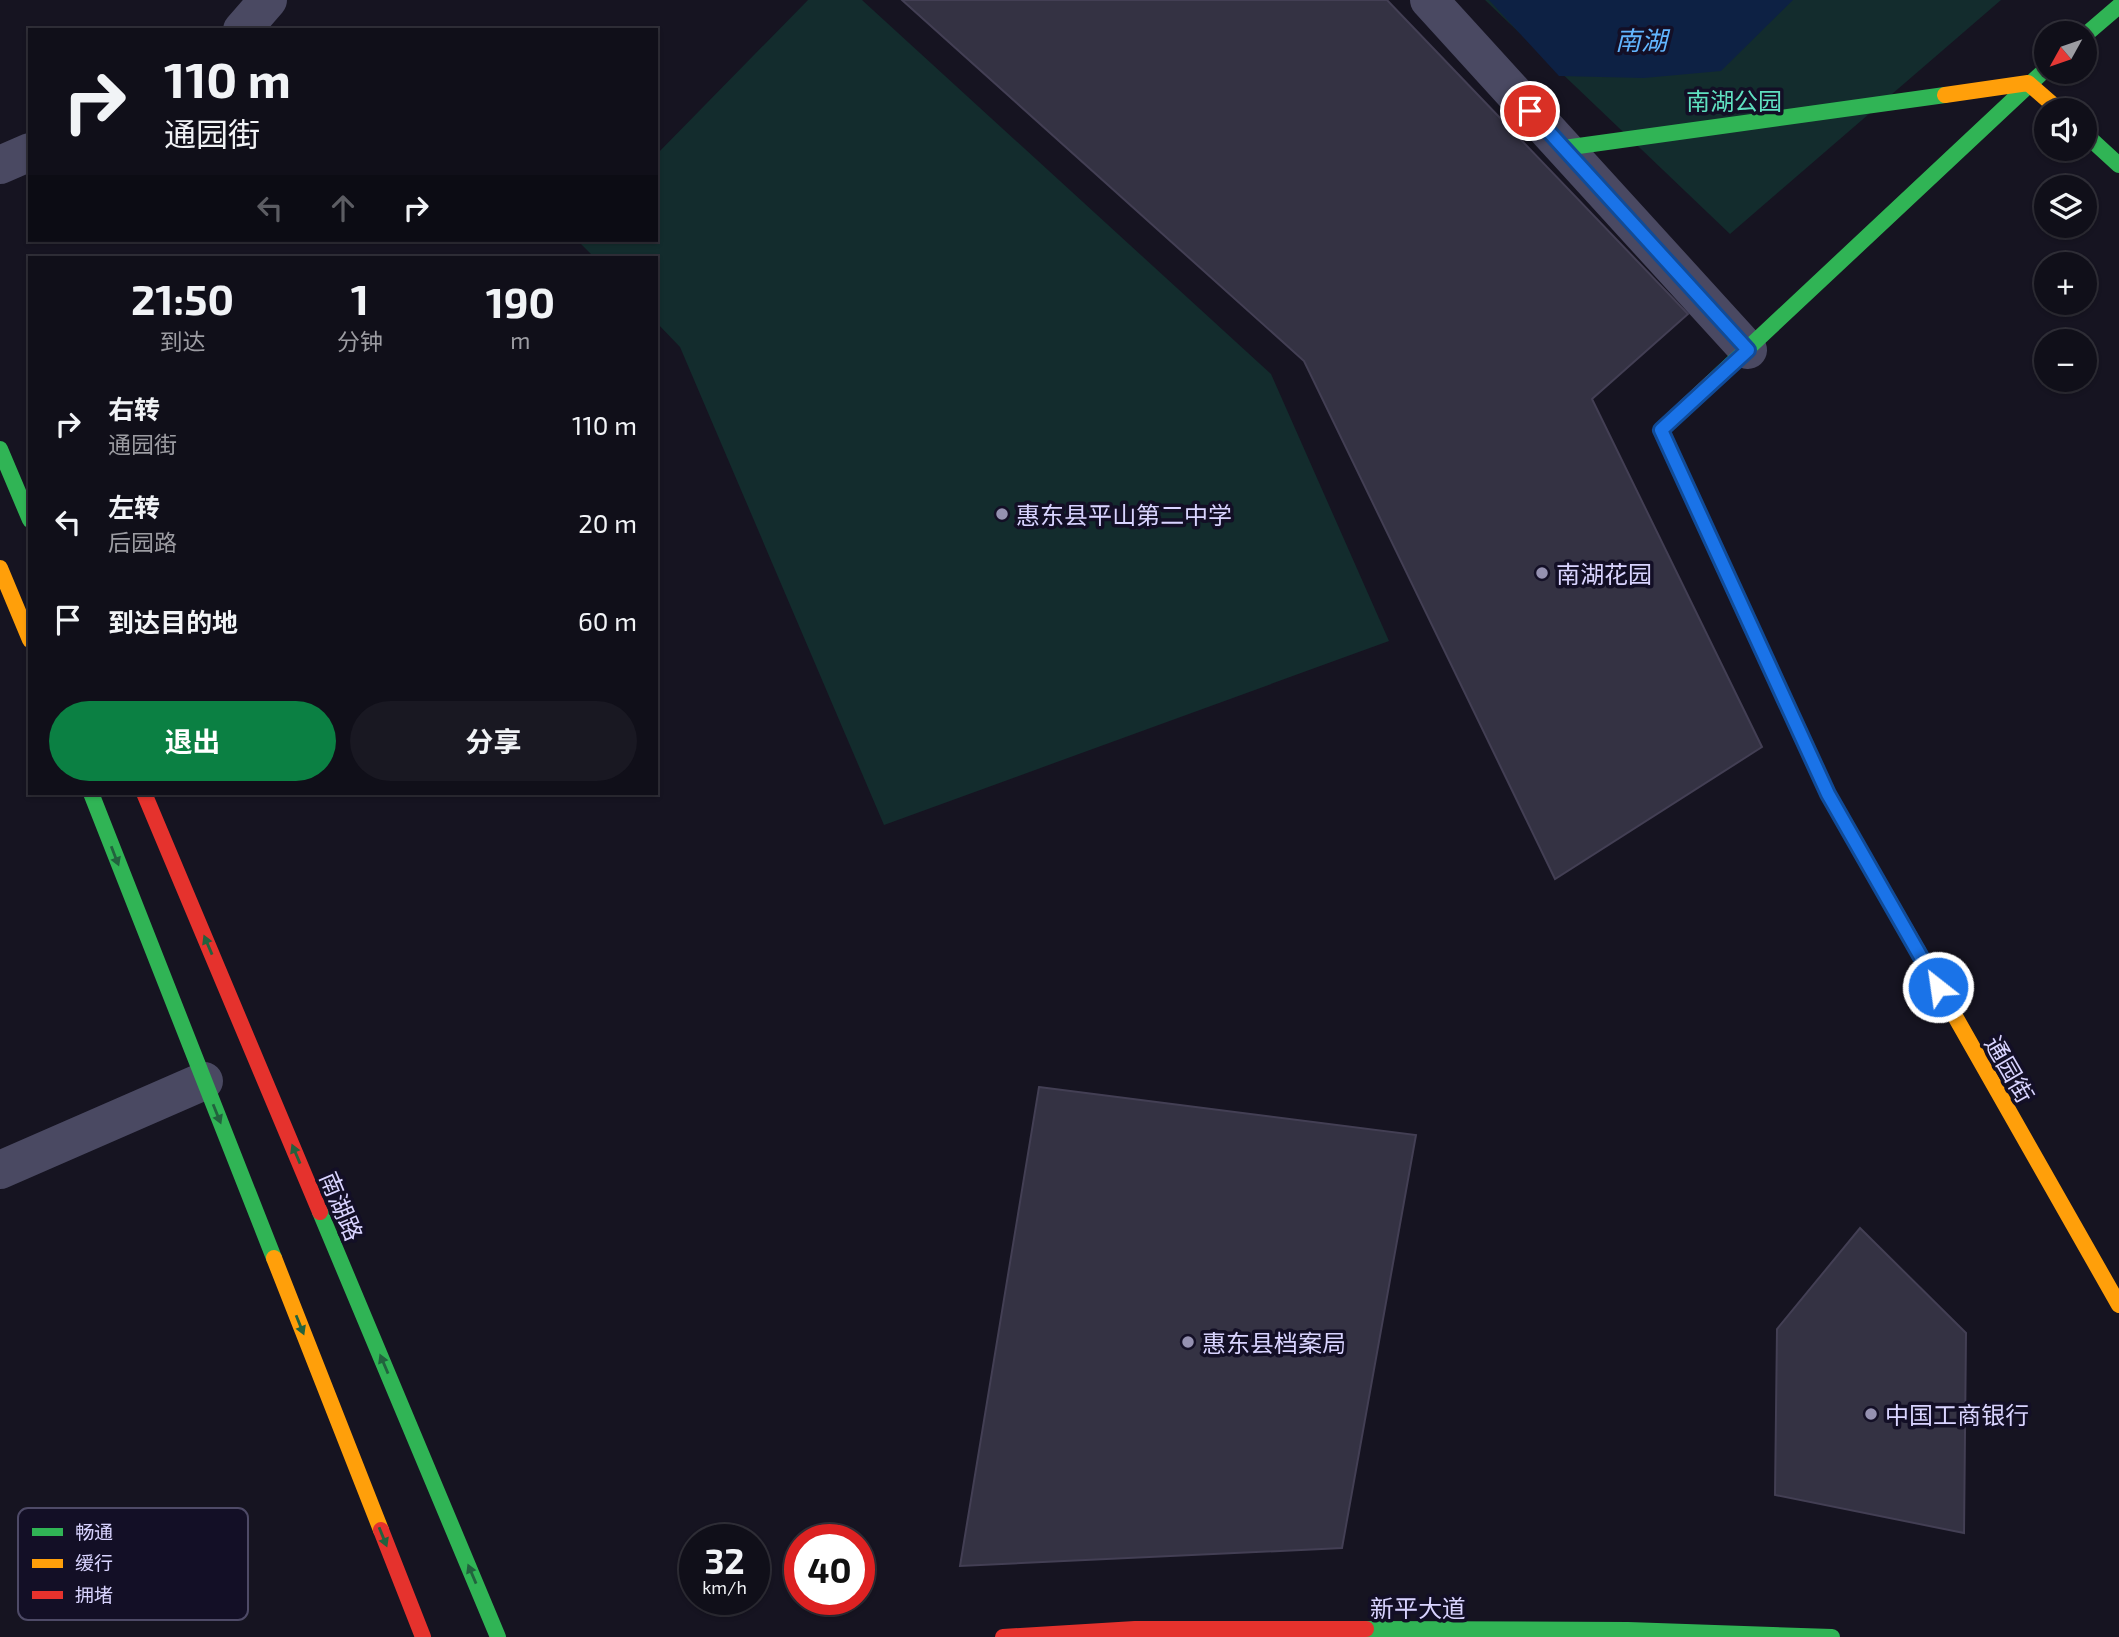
<!DOCTYPE html>
<html lang="zh">
<head>
<meta charset="utf-8">
<style>
	:root { --surface:#100f19; --page:#191822; --text:#f1f3f6; --muted:#9c9ca2; --line:#302f38; --accent:#0b8043 }
	body { margin:0; font-family:"Exo 2","Noto Sans SC",sans-serif; background:var(--page); color:var(--text); height:100vh; display:flex; flex-direction:column; font-size:26px; white-space:nowrap }
	* { box-sizing:border-box; margin:0 }
	p { font-size:23px; color:var(--muted) }
	.icon { flex:none; width:38px; height:38px; fill:none; stroke:currentColor; stroke-width:2; stroke-linecap:round; stroke-linejoin:round }
	.map { position:relative; flex:1; overflow:hidden }
	.side { position:absolute; left:28px; top:256px; width:630px; height:539px; display:flex; flex-direction:column; background:var(--surface); border-radius:0px; box-shadow:0 2px 5px #0004,0 0 0 2px var(--line) }
	.side>* { flex:none }
	.guide { position:absolute; left:28px; top:28px; width:630px; height:214px; border-radius:0px; box-shadow:0 2px 5px #0004,0 0 0 2px var(--line); background:#100f19; color:var(--text); overflow:hidden }
	.needle { width:46px; rotate:230deg }
	.fabs { position:absolute; left:2034px; top:21px; display:grid; gap:14px }
	.fabs a { display:grid; place-items:center; width:63px; height:63px; border-radius:50%; background:var(--surface); box-shadow:0 2px 5px #0004,0 0 0 2px var(--line); font-size:35px }
	.speed { position:absolute; left:679px; top:1524px; display:flex; gap:14px; font-size:35px; font-weight:700; text-align:center }
	.speed>* { display:grid; place-content:center; width:91px; height:91px; border-radius:50%; background:var(--surface); box-shadow:0 2px 5px #0004,0 0 0 2px var(--line); line-height:1 }
	.speed small { font-size:18px; font-weight:400 }
	.speed .limit { border:10px solid #d22; background:#fff; color:#111 }
	.pin { position:absolute; display:grid; place-items:center; width:60px; height:60px; color:#fff; margin:-30px; border:4px solid #fff; border-radius:50%; box-shadow:0 2px 7px #0007 }
	.me { position:absolute; width:77px; margin:-38px; rotate:330deg; stroke-linejoin:round; filter:drop-shadow(0 0 5px #0008) }
	.turn { display:flex; align-items:center; gap:24px; height:147px; padding:0 21px; font-size:32px }
	.turn .icon { width:91px; height:91px; stroke-width:2.5 }
	.turn b { display:block; font-size:49px; line-height:60px }
	.lanes { display:flex; align-items:center; height:66px; padding:0 21px; background:#0003; justify-content:center; gap:35px; direction:ltr }
	.lanes .off { opacity:.35 }
	.eta { display:flex; justify-content:space-evenly; align-items:center; height:119px; text-align:center }
	.eta b { font-size:42px; font-weight:700; line-height:49px }
	.action { display:flex; gap:14px; margin-top:auto; padding:14px 21px }
	.action a { flex:1; height:80px; border-radius:42px; background:var(--accent); color:#fff; font-size:28px; font-weight:700; line-height:80px; text-align:center }
	.action a+a { background:var(--page); color:var(--text) }
	ul { padding:0; list-style:none }
	li { display:flex; align-items:center; gap:21px; height:98px; padding:0 21px }
	li div { flex:1 }
	li b { display:block; font-size:26px }
	li em { font-style:normal }
	.map>svg:first-child { display:block }
</style>
</head>
<body>
<div class="map">
<svg width="2119" height="1637" viewBox="0 0 2119 1637">
	<rect width="100%" height="100%" fill="#161421"/>
	<!-- green -->
	<g fill="#132c2d">
		<path d="M 808,0 L 862,0 L 1271,374 L 1389,641 L 884,825 L 680,347 L 656,322 L 656,257 L 594,257 L 577,240 L 656,240 L 656,155 Z"/>
		<path d="M 1485,0 L 2001,0 L 1730,234 Z"/>
	</g>
	<!-- water -->
	<path fill="#0d2144" d="M 1489,0 L 1793,0 L 1721,71 L 1644,78 L 1559,76 Z"/>
	<!-- building -->
	<g fill="#343243" stroke="#433f54" stroke-width="2">
		<path d="M 902,0 L 1387,0 L 1688,314 L 1592,399 L 1762,747 L 1555,879 L 1304,361 Z"/>
		<path d="M 1039,1087 L 1416,1135 L 1342,1548 L 960,1566 Z"/>
		<path d="M 1860,1228 L 1966,1333 L 1964,1533 L 1775,1495 L 1777,1329 Z"/>
	</g>
	<g fill="none" stroke-linecap="round" stroke-linejoin="round">
		<!-- street -->
		<g stroke="#4a4962" stroke-width="38">
			<path d="M 1429,0 L 1748,350"/>
			<path d="M 242,30 L 268,0"/>
			<path d="M 0,165 L 30,152"/>
			<path d="M 0,1170 L 204,1081"/>
		</g>
		<!-- fast -->
		<g stroke="#30b455" stroke-width="16">
			<path d="M 2084,36 L 2119,6"/>
			<path d="M 2084,133 L 2119,165"/>
			<path d="M 1564,148 L 1945,95"/>
			<path d="M 1712,382 L 2046,69"/>
			<path d="M 0,449 L 30,520"/>
			<path d="M 91,793 L 274,1258"/>
			<path d="M 320,1212 L 498,1637"/>
			<path d="M 1366,1629 L 1628,1630 L 1832,1637"/>
		</g>
		<!-- slow -->
		<g stroke="#ff9f0a" stroke-width="16">
			<path d="M 1945,95 L 2028,83 L 2059,110"/>
			<path d="M 1712,382 L 1661,430 L 1751,627"/>
			<path d="M 0,568 L 30,640"/>
			<path d="M 1906,930 L 2119,1305"/>
			<path d="M 274,1258 L 381,1530"/>
		</g>
		<!-- jam -->
		<g stroke="#e5322d" stroke-width="16">
			<path d="M 1751,627 L 1828,794 L 1906,930"/>
			<path d="M 144,793 L 320,1212"/>
			<path d="M 381,1530 L 423,1637"/>
			<path d="M 1003,1637 L 1135,1629 L 1366,1629"/>
		</g>
	</g>
	<!-- one-way arrows -->
	<defs><path id="oneway-solid" d="M-6-.8H1V-3.2L6.5 0L1 3.2V.8H-6Z" transform="scale(1.75)"/></defs>
	<g fill="#22623e">
		<use href="#oneway-solid" transform="translate(115 856) rotate(69)"/>
		<use href="#oneway-solid" transform="translate(208 945) rotate(-113)"/>
		<use href="#oneway-solid" transform="translate(217 1114) rotate(68)"/>
		<use href="#oneway-solid" transform="translate(296 1154) rotate(-113)"/>
		<use href="#oneway-solid" transform="translate(300 1325) rotate(68)"/>
		<use href="#oneway-solid" transform="translate(384 1364) rotate(-113)"/>
		<use href="#oneway-solid" transform="translate(383 1537) rotate(68)"/>
		<use href="#oneway-solid" transform="translate(472 1574) rotate(-113)"/>
	</g>
	<g fill="none" stroke-linecap="round" stroke-linejoin="round">
		<!-- route casing -->
		<g stroke="#114b97" stroke-width="18">
			<path id="route" d="M 1530,111 L 1748,350 L 1661,430 L 1828,794 L 1938,987"/>
		</g>
		<!-- route -->
		<use href="#route" stroke="#1a73e8" stroke-width="12"/>
	</g>
	<!-- markers -->
	<g fill="#9591b1" stroke="#130f26" stroke-width="2.5">
		<circle cx="1002" cy="514" r="7"/>
		<circle cx="1542" cy="573" r="7"/>
		<circle cx="1188" cy="1342" r="7"/>
		<circle cx="1871" cy="1414" r="7"/>
	</g>
	<g text-anchor="middle" dominant-baseline="central" stroke-width="7" stroke-linejoin="round" paint-order="stroke">
		<!-- park labels -->
		<g font-size="24" fill="#5fe0c0" stroke="#130f26">
			<text x="1734" y="100">南湖公园</text>
		</g>
		<!-- poi labels -->
		<g font-size="24" fill="#d9d4ff" stroke="#130f26" text-anchor="start">
			<text x="1016" y="514">惠东县平山第二中学</text>
			<text x="1556" y="573">南湖花园</text>
			<text x="1202" y="1342">惠东县档案局</text>
			<text x="1885" y="1414">中国工商银行</text>
		</g>
		<!-- street labels -->
		<g font-size="24" fill="#d9d4ff" stroke="#130f26">
			<text transform="translate(2010 1069) rotate(60)">通园街</text>
			<text transform="translate(342 1206) rotate(67)">南湖路</text>
			<text x="1418" y="1607">新平大道</text>
		</g>
		<!-- water labels -->
		<g font-size="26" font-style="italic" fill="#62b6ff" stroke="#130f26">
			<text x="1641" y="39">南湖</text>
		</g>
	</g>
	<!-- legend -->
	<rect x="18" y="1508" width="230" height="112" rx="10" fill="#130f26" stroke="#4e4a67" stroke-width="2"/>
	<rect x="32" y="1528" width="31" height="8" fill="#30b455"/>
	<rect x="32" y="1559" width="31" height="9" fill="#ff9f0a"/>
	<rect x="32" y="1591" width="31" height="8" fill="#e5322d"/>
	<g font-size="19" fill="#d9d4ff">
		<text x="75" y="1539">畅通</text>
		<text x="75" y="1570">缓行</text>
		<text x="75" y="1602">拥堵</text>
	</g>
</svg>
<div class="fabs">
<a><svg class="needle" viewBox="-14 -14 28 28"><path d="M0-13l5 13h-10z" fill="#e53935"/><path d="M0 13l5-13h-10z" fill="#9c9ca2"/></svg></a>
<a><svg class="icon" aria-label="sound" viewBox="0 0 24 24"><path d="M4 9h4l5-4v14l-5-4H4zM17 9q2 3 0 6"/></svg></a>
<a><svg class="icon" aria-label="layers" viewBox="0 0 24 24"><path d="M12 4l9 5-9 5-9-5zM3 14l9 5 9-5"/></svg></a>
<a>+</a>
<a>−</a>
</div>
<div class="speed"><div>32<small>km/h</small></div><div class="limit">40</div></div>
<div class="pin" style="left:1530px;top:111px;background:#d93025"><svg class="icon" aria-label="arrive" viewBox="0 0 24 24"><path d="M6 21V4h12l-3 4 3 4H6"/></svg></div>
<svg class="me" style="left:1938px;top:987px" viewBox="-20 -20 40 40"><circle r="17" fill="#1a73e8" stroke="#fff" stroke-width="3"/><path d="M0-11L8 9 0 5-8 9z" fill="#fff"/></svg>
<div class="guide">
<div class="turn"><svg class="icon" aria-label="right" viewBox="0 0 24 24"><path d="M7 20v-9h11M14 6l5 5-5 5"/></svg><div><b>110 m</b>通园街</div></div>
<div class="lanes"><svg class="icon off" aria-label="left" viewBox="0 0 24 24"><path d="M17 20v-9H6M10 6l-5 5 5 5"/></svg><svg class="icon off" aria-label="ahead" viewBox="0 0 24 24"><path d="M12 20V5M6 11l6-6 6 6"/></svg><svg class="icon" aria-label="right" viewBox="0 0 24 24"><path d="M7 20v-9h11M14 6l5 5-5 5"/></svg></div>
</div>
<section class="side">
<div class="eta">
<div><b>21:50</b><p>到达</p></div>
<div><b>1</b><p>分钟</p></div>
<div><b>190</b><p>m</p></div>
</div>
<ul>
<li><svg class="icon" aria-label="right" viewBox="0 0 24 24"><path d="M7 20v-9h11M14 6l5 5-5 5"/></svg><div><b>右转</b><p>通园街</p></div><em>110 m</em></li>
<li><svg class="icon" aria-label="left" viewBox="0 0 24 24"><path d="M17 20v-9H6M10 6l-5 5 5 5"/></svg><div><b>左转</b><p>后园路</p></div><em>20 m</em></li>
<li><svg class="icon" aria-label="arrive" viewBox="0 0 24 24"><path d="M6 21V4h12l-3 4 3 4H6"/></svg><div><b>到达目的地</b></div><em>60 m</em></li>
</ul>
<div class="action"><a>退出</a><a>分享</a></div>
</section>
</div>
</body>
</html>
